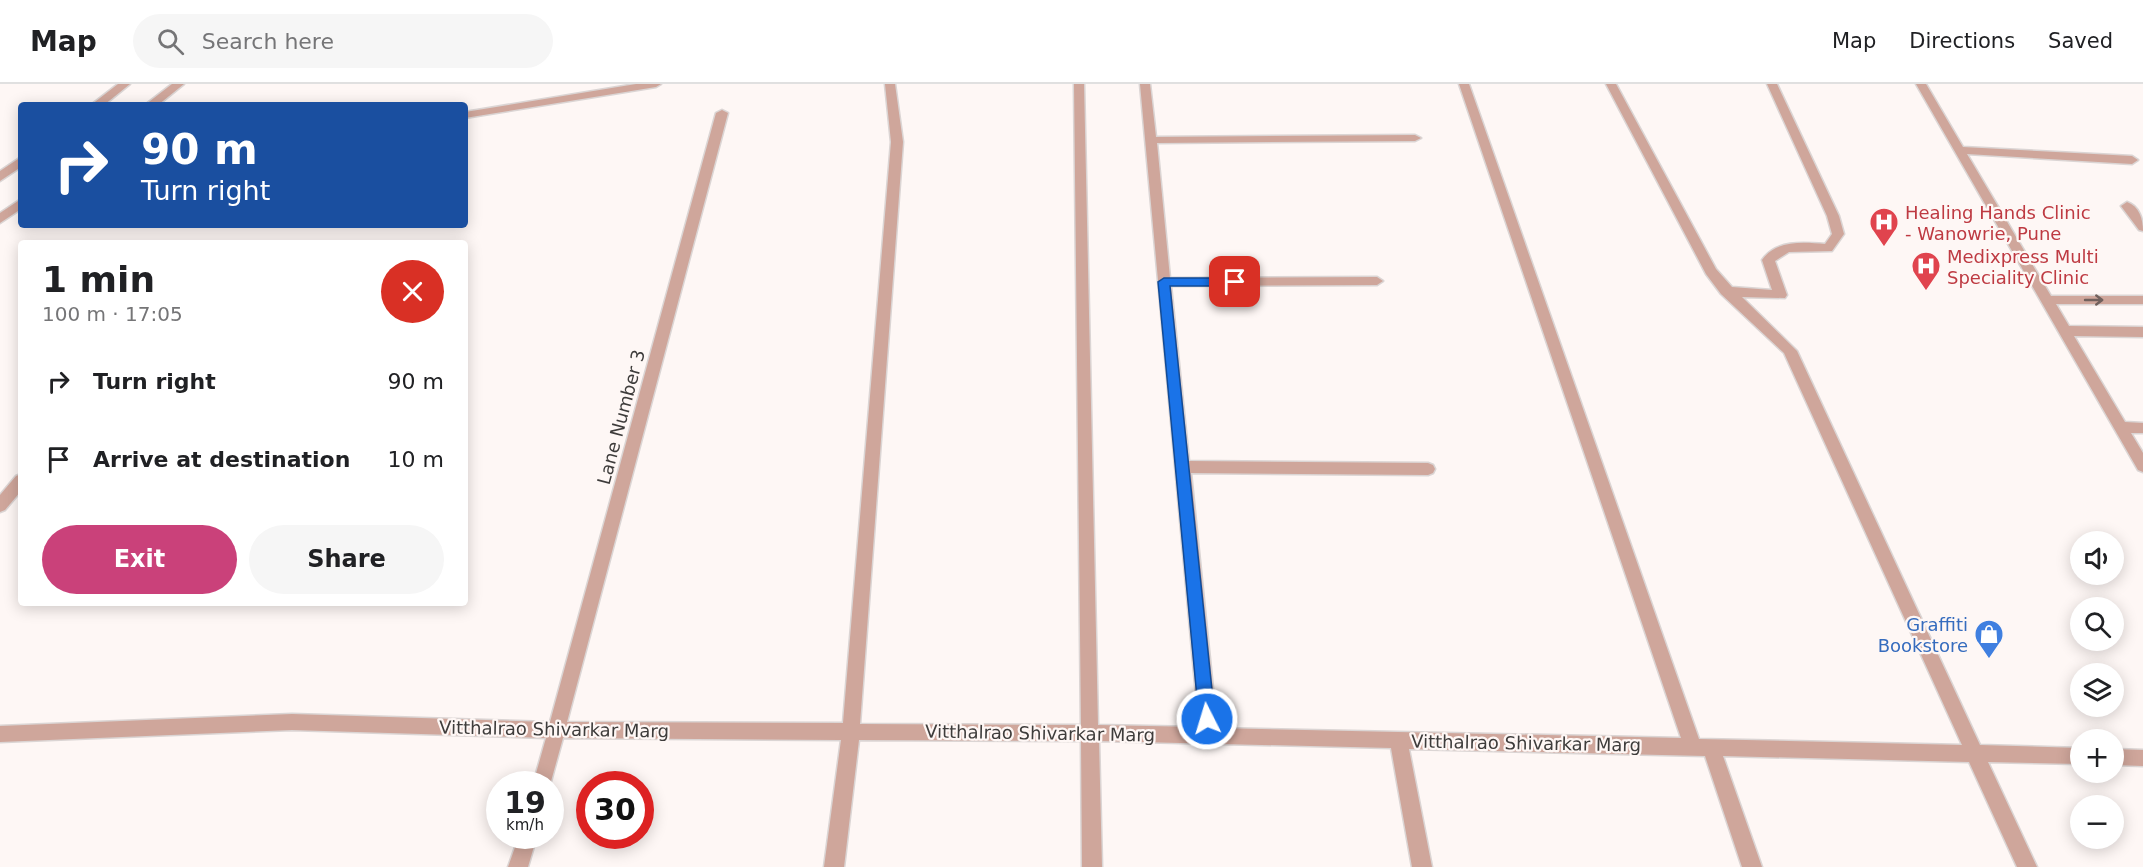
<!DOCTYPE html>
<html lang="en">
<head>
<meta charset="utf-8">
<style>
	:root { --surface:#fff; --page:#f6f6f6; --text:#202124; --muted:#757577; --line:#e0e0e0; --accent:#ca417a }
	body { margin:0; font-family:"DejaVu Sans",sans-serif; background:var(--page); color:var(--text); height:100vh; display:flex; flex-direction:column; font-size:22px; white-space:nowrap }
	* { box-sizing:border-box; margin:0 }
	p { font-size:20px; color:var(--muted) }
	.icon { flex:none; width:33px; height:33px; fill:none; stroke:currentColor; stroke-width:2; stroke-linecap:round; stroke-linejoin:round }
	.map { position:relative; flex:1; overflow:hidden }
	.panel { position:absolute; left:18px; top:156px; width:450px; height:366px; display:flex; flex-direction:column; background:var(--surface); border-radius:6px; box-shadow:0 3px 15px #0003 }
	.panel>* { flex:none }
	.banner { position:absolute; left:18px; top:18px; width:450px; height:126px; border-radius:6px; box-shadow:0 3px 15px #0003; background:#1a4fa0; color:#fff; overflow:hidden }
	.fabs { position:absolute; left:2070px; top:447px; display:grid; gap:12px }
	.fabs a { display:grid; place-items:center; width:54px; height:54px; border-radius:50%; background:var(--surface); box-shadow:0 3px 15px #0003; font-size:30px }
	.speed { position:absolute; left:486px; top:687px; display:flex; gap:12px; font-size:30px; font-weight:700; text-align:center }
	.speed>* { display:grid; place-content:center; width:78px; height:78px; border-radius:50%; background:var(--surface); box-shadow:0 3px 15px #0003; line-height:1 }
	.speed small { font-size:15px; font-weight:400 }
	.speed .limit { border:9px solid #d22; background:#fff; color:#111 }
	.pin { position:absolute; display:grid; place-items:center; width:51px; height:51px; color:#fff; margin:-26px; border-radius:12px; box-shadow:0 3px 9px #0006 }
	.me { position:absolute; width:66px; margin:-33px; rotate:355deg; stroke-linejoin:round; filter:drop-shadow(0 0 4px #0008) }
	.turn { display:flex; align-items:center; gap:21px; height:126px; padding:0 24px; font-size:27px }
	.turn .icon { width:78px; height:78px; stroke-width:2.5 }
	.turn b { display:block; font-size:42px; line-height:51px }
	.round { display:grid; place-items:center; flex:none; width:63px; height:63px; border-radius:32px; background:var(--page) }
	.headline { display:flex; align-items:center; justify-content:space-between; height:102px; padding:0 24px }
	h1 { font-size:36px; font-weight:700; line-height:45px }
	.primary-button { display:flex; gap:12px; margin-top:auto; padding:12px 24px }
	.primary-button a { flex:1; height:69px; border-radius:36px; background:var(--accent); color:#fff; font-size:24px; font-weight:700; line-height:69px; text-align:center }
	.primary-button a+a { background:var(--page); color:var(--text) }
	ul { padding:0; list-style:none }
	li { display:flex; align-items:center; gap:18px; height:78px; padding:0 24px }
	li div { flex:1 }
	li b { display:block; font-size:22px }
	li em { font-style:normal }
	header { display:flex; align-items:center; gap:36px; box-sizing:border-box; height:84px; padding:0 30px; background:var(--surface); border-bottom:2px solid var(--line) }
	header strong { font-size:28px }
	nav { display:flex; gap:33px; margin-inline-start:auto; font-size:21px }
	.search { width:420px; height:54px; background:var(--page); display:flex; align-items:center; gap:15px; box-sizing:border-box; padding:0 21px; border-radius:33px; color:var(--muted); font-size:22px }
	.map>svg:first-child { display:block }
</style>
</head>
<body>
<header>
<strong>Map</strong>
<div class="search"><svg class="icon" aria-label="search" viewBox="0 0 24 24"><circle cx="10" cy="10" r="6"/><path d="M15 15l6 6"/></svg>Search here</div>
<nav><a>Map</a><a>Directions</a><a>Saved</a></nav>
</header>
<div class="map">
<svg width="2143" height="783" viewBox="0 0 2143 783">
	<rect width="100%" height="100%" fill="#fef7f5"/>
	<g fill="none" stroke-linecap="round" stroke-linejoin="round">
		<!-- minor casing -->
		<g stroke="#dbd5d4" stroke-width="3">
			<g id="minor">
				<path d="M 118,0 L 130,0 L 104,21 L 91,21 Z"/>
				<path d="M 172,0 L 184,0 L 158,21 L 145,21 Z"/>
				<path d="M 636,0 L 661,0 L 656,3 L 465,34 L 465,28 Z"/>
				<path d="M 885,0 L 895,0 L 903,58 L 860,640 L 1081,641 L 1074,0 L 1084,0 L 1098,641 L 1199,643 L 1140,0 L 1150,0 L 1156,53 L 1415,51 L 1421,54 L 1415,57 L 1157,59 L 1170,194 L 1377,193 L 1383,197 L 1377,201 L 1171,202 L 1189,377 L 1428,379 L 1433,381 L 1435,385 L 1433,389 L 1428,391 L 1191,389 L 1217,644 L 1681,654 L 1459,0 L 1469,0 L 1699,655 L 1962,661 L 1784,269 L 1721,210 L 1706,190 L 1606,0 L 1616,0 L 1716,185 L 1732,203 L 1772,206 L 1762,176 C 1776,156 1802,158 1825,160 L 1832,150 L 1827,132 L 1767,0 L 1777,0 L 1839,132 L 1844,150 L 1832,167 L 1789,168 L 1775,177 L 1787,211 L 1785,214 L 1742,213 L 1797,267 L 1980,661 L 2080,664 L 2080,680 L 1988,678 L 2037,783 L 2017,783 L 1969,678 L 1723,672 L 1762,783 L 1742,783 L 1705,672 L 1409,665 L 1432,783 L 1412,783 L 1391,664 L 1099,657 L 1102,783 L 1082,783 L 1081,657 L 859,656 L 844,783 L 824,783 L 841,656 L 563,654 L 550,701 L 533,700 L 546,654 L 292,646 L 0,658 L 0,642 L 292,630 L 550,638 L 716,29 L 722,26 L 728,29 L 567,638 L 843,639 L 891,58 Z"/>
				<path d="M 1916,0 L 1926,0 L 1963,63 L 2132,72 L 2138,76 L 2132,80 L 1967,70 L 2051,212 L 2143,212 L 2143,220 L 2056,220 L 2069,242 L 2143,243 L 2143,253 L 2074,252 L 2125,338 L 2143,339 L 2143,349 L 2131,349 L 2143,369 L 2143,388 L 2138,386 Z"/>
				<path d="M 21,73 L 21,83 L 0,97 L 0,87 Z"/>
				<path d="M 21,115 L 21,125 L 0,139 L 0,129 Z"/>
				<path d="M 2127,118 C 2139,122 2143,135 2143,147 L 2139,146 L 2121,122 Z"/>
				<path d="M 21,390 L 21,407 L 5,426 L 0,428 L 0,411 L 16,392 Z"/>
				<path d="M 2114,665 L 2143,666 L 2143,682 L 2114,681 Z"/>
				<path d="M 519,752 L 537,752 L 528,783 L 508,783 Z"/>
			</g>
		</g>
		<!-- minor -->
		<use href="#minor" fill="#cfa69b" fill-rule="evenodd"/>
	</g>
	<!-- one-way arrows -->
	<defs><path id="oneway-shaft" d="M-6 0H5M1.5-3L5.5 0L1.5 3" fill="none" stroke-width="1.6" stroke-linecap="round" stroke-linejoin="round" transform="scale(1.5)"/></defs>
	<use stroke="#71615d" href="#oneway-shaft" transform="translate(2094 216)"/>
	<!-- route -->
	<path fill="#1a73e8" stroke="#114b97" stroke-width="1.5" d="M 1164,194 L 1235,194 L 1241,198 L 1235,202 L 1170,202 L 1215,635 L 1213,640 L 1207,643 L 1201,640 L 1199,635 L 1158,198 Z"/>
	<!-- icons -->
	<defs>
		<g id="hospital-pin" transform="scale(1.5)"><path d="M0 17L-7.5 6A9.5 9.5 0 1 1 7.5 6Z" fill="#e0444e" stroke="#fef7f5"/><path d="M-5-5h3v3.5h4V-5h3V5h-3V1.5h-4V5h-3Z" fill="#fff"/></g>
		<g id="shop-pin" transform="scale(1.5)"><path d="M0 17L-7.5 6A9.5 9.5 0 1 1 7.5 6Z" fill="#3f7fe0" stroke="#fef7f5"/><path d="M-5-2.5h2.3a2.7 3.5 0 0 1 5.4 0H5L5.5 6h-11ZM-1.5-2.5h3a1.5 2.3 0 0 0-3 0Z" fill="#fff"/></g>
	</defs>
	<g fill-rule="evenodd">
		<use href="#hospital-pin" x="1884" y="138"/>
		<use href="#hospital-pin" x="1926" y="182"/>
		<use href="#shop-pin" x="1989" y="550"/>
	</g>
	<g text-anchor="middle" dominant-baseline="central" stroke-width="4.5" stroke-linejoin="round" paint-order="stroke">
		<!-- health labels -->
		<g font-size="18" fill="#be3a42" stroke="#fef7f5" text-anchor="start">
			<text x="1905" y="128">Healing Hands Clinic<tspan x="1905" dy="21">- Wanowrie, Pune</tspan></text>
			<text x="1947" y="172">Medixpress Multi<tspan x="1947" dy="21">Speciality Clinic</tspan></text>
		</g>
		<!-- street labels -->
		<g font-size="18" fill="#3e3c3b" stroke="#fef7f5">
			<text transform="translate(621 333) rotate(-75)">Lane Number 3</text>
			<text transform="translate(554 645) rotate(1)">Vitthalrao Shivarkar Marg</text>
			<text transform="translate(1040 649) rotate(1)">Vitthalrao Shivarkar Marg</text>
			<text transform="translate(1526 659) rotate(1)">Vitthalrao Shivarkar Marg</text>
		</g>
		<!-- shop labels -->
		<g font-size="18" fill="#366cbe" stroke="#fef7f5" text-anchor="end">
			<text x="1968" y="540">Graffiti<tspan x="1968" dy="21">Bookstore</tspan></text>
		</g>
	</g>
</svg>
<div class="fabs">
<a><svg class="icon" aria-label="sound" viewBox="0 0 24 24"><path d="M4 9h4l5-4v14l-5-4H4zM17 9q2 3 0 6"/></svg></a>
<a><svg class="icon" aria-label="search" viewBox="0 0 24 24"><circle cx="10" cy="10" r="6"/><path d="M15 15l6 6"/></svg></a>
<a><svg class="icon" aria-label="layers" viewBox="0 0 24 24"><path d="M12 4l9 5-9 5-9-5zM3 14l9 5 9-5"/></svg></a>
<a>+</a>
<a>−</a>
</div>
<div class="speed"><div>19<small>km/h</small></div><div class="limit">30</div></div>
<div class="pin" style="left:1235px;top:198px;background:#d93025"><svg class="icon" aria-label="arrive" viewBox="0 0 24 24"><path d="M6 21V4h12l-3 4 3 4H6"/></svg></div>
<svg class="me" style="left:1207px;top:635px" viewBox="-20 -20 40 40"><circle r="17" fill="#1a73e8" stroke="#fff" stroke-width="3"/><path d="M0-11L8 9 0 5-8 9z" fill="#fff"/></svg>
<div class="banner">
<div class="turn"><svg class="icon" aria-label="right" viewBox="0 0 24 24"><path d="M7 20v-9h11M14 6l5 5-5 5"/></svg><div><b>90 m</b>Turn right</div></div>
</div>
<section class="panel">
<div class="headline"><div><h1>1 min</h1><p>100 m · 17:05</p></div><a class="round" style="background:#d93025;color:#fff"><svg class="icon" aria-label="close" viewBox="0 0 24 24"><path d="M6 6l12 12M18 6L6 18"/></svg></a></div>
<ul>
<li><svg class="icon" aria-label="right" viewBox="0 0 24 24"><path d="M7 20v-9h11M14 6l5 5-5 5"/></svg><div><b>Turn right</b></div><em>90 m</em></li>
<li><svg class="icon" aria-label="arrive" viewBox="0 0 24 24"><path d="M6 21V4h12l-3 4 3 4H6"/></svg><div><b>Arrive at destination</b></div><em>10 m</em></li>
</ul>
<div class="primary-button"><a>Exit</a><a>Share</a></div>
</section>
</div>
</body>
</html>
